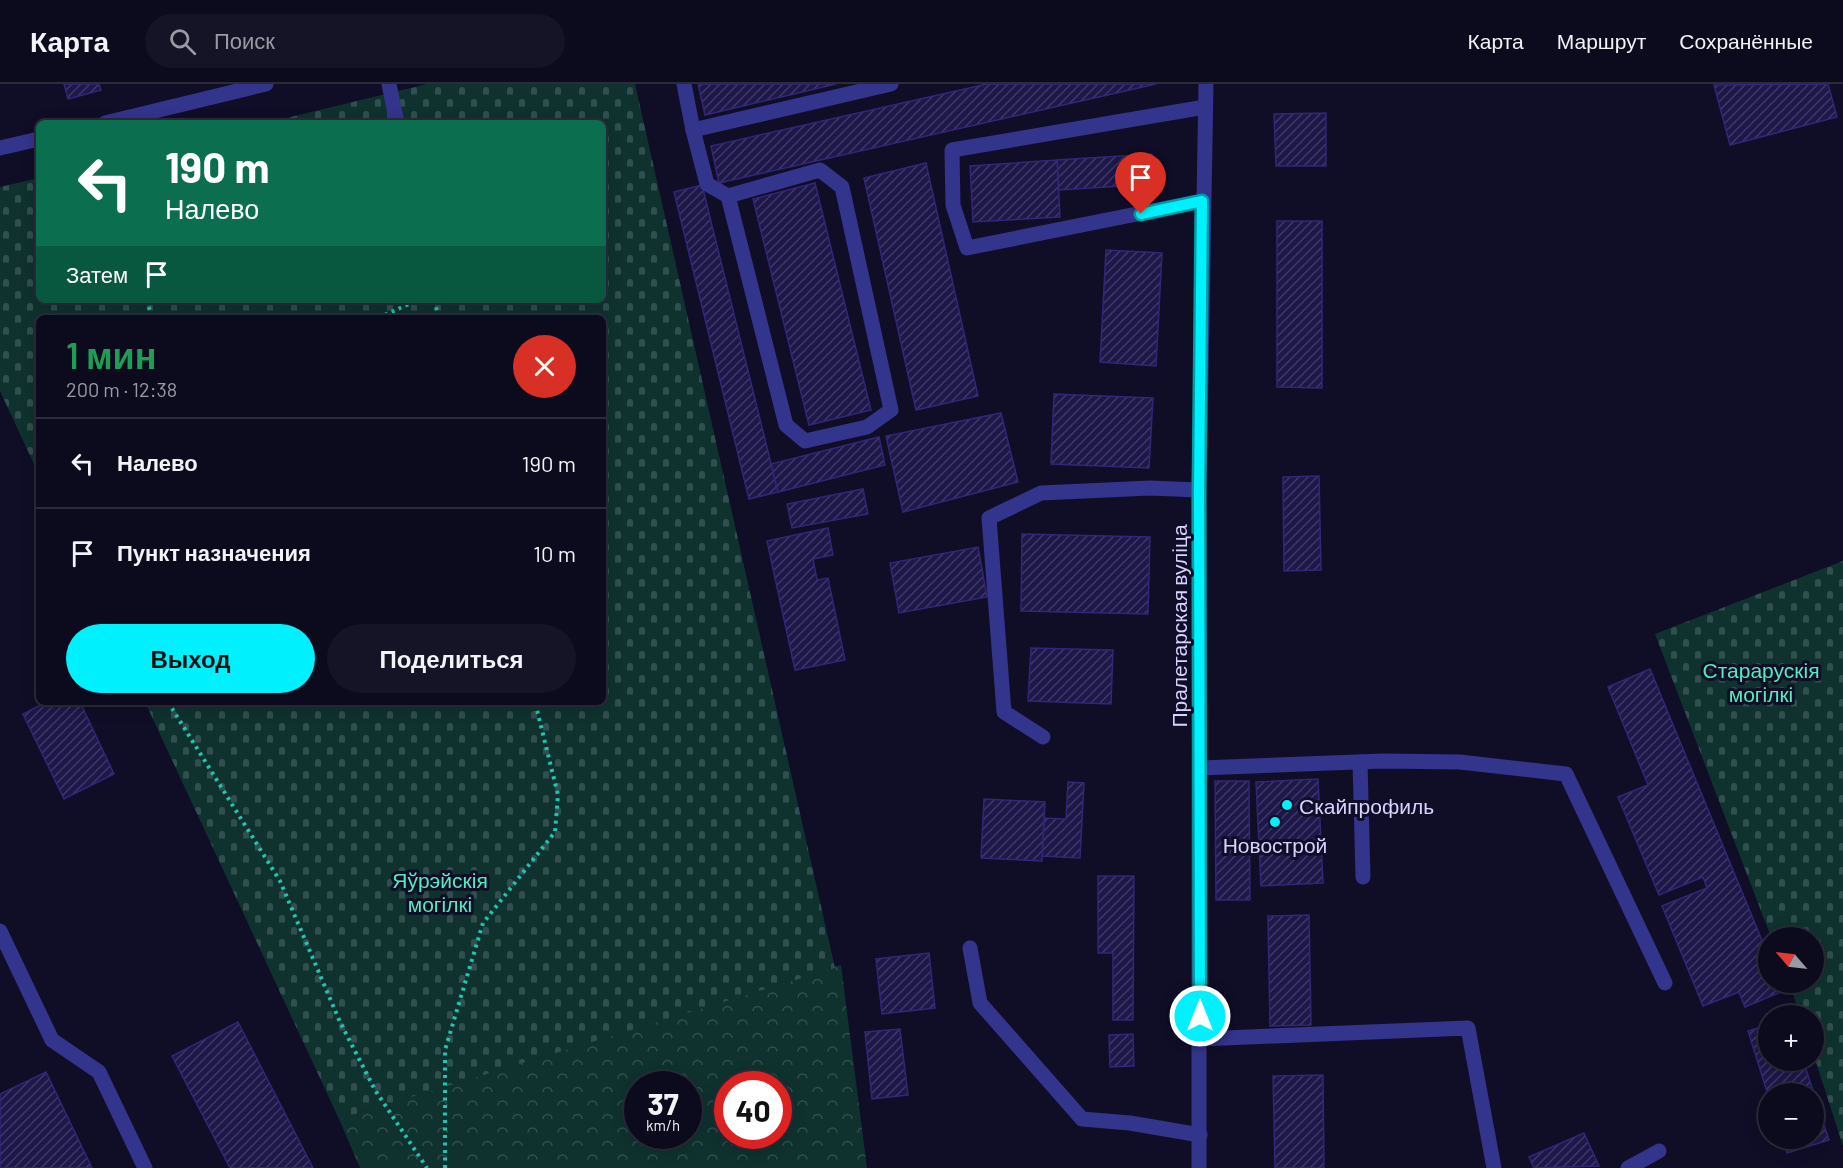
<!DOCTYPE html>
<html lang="ru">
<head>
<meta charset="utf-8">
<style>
	:root { --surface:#0c0a1d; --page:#151326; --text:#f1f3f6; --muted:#9a9aa4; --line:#2c2b3b; --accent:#00f1fe }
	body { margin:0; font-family:Barlow,sans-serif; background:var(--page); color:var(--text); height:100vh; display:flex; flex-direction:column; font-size:22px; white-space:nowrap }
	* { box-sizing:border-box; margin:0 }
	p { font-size:20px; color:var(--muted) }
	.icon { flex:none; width:33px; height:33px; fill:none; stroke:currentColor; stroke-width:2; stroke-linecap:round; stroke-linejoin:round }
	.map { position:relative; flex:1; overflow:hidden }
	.panel { position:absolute; left:36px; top:231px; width:570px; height:390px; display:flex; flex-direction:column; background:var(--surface); border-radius:9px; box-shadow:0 3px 15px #0003,0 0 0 2px var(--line) }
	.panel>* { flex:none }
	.banner { position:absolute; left:36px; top:36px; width:570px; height:183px; border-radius:9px; box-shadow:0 3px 15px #0003,0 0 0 2px var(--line); background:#0b6e4f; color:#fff; overflow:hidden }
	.needle { width:39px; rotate:298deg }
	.tools { position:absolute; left:1758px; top:843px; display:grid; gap:12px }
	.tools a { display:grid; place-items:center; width:66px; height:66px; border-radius:50%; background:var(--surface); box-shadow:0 3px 15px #0003,0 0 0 2px var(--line); font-size:30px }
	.speed { position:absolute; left:624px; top:987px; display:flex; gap:12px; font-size:30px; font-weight:700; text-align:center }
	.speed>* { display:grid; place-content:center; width:78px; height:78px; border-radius:50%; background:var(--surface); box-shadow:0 3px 15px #0003,0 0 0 2px var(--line); line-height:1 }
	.speed small { font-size:15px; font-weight:400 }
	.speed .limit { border:9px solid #d22; background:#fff; color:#111 }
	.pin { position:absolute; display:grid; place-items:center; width:51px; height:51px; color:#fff; margin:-62px -26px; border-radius:50% 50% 50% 0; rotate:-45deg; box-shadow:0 0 6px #0007 }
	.pin .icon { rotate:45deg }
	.me { position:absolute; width:66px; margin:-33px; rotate:0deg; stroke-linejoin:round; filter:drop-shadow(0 0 4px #0008) }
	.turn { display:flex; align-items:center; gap:21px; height:126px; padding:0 30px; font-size:27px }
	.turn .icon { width:78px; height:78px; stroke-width:2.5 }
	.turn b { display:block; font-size:42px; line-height:51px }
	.then { display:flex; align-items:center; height:57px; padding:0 30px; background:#0003; gap:12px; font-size:22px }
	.round { display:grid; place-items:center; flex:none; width:63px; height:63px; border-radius:32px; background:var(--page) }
	.overview { display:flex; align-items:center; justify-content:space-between; height:102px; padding:0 30px }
	h1 { font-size:36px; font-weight:600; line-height:45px; color:#1e9e55 }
	.primary-button { display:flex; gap:12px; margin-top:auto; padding:12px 30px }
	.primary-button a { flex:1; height:69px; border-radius:36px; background:var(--accent); color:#111; font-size:24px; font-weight:600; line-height:69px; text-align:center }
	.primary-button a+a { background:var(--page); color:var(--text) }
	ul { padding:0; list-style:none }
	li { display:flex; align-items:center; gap:18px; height:90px; padding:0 30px; border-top:2px solid var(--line) }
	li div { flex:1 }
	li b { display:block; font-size:22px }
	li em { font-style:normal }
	header { display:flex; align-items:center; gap:36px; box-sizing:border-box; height:84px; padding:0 30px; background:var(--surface); border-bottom:2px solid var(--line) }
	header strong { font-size:28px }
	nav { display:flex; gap:33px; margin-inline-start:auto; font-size:21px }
	.search { width:420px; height:54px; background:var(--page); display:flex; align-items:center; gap:15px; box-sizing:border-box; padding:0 21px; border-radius:33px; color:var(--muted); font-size:22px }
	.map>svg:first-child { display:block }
</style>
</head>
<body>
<header>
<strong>Карта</strong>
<div class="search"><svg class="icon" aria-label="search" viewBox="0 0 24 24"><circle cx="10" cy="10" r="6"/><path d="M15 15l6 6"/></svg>Поиск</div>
<nav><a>Карта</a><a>Маршрут</a><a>Сохранённые</a></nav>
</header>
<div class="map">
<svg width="1843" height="1084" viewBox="0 0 1843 1084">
	<defs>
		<pattern id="forest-crowns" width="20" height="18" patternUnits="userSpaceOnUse" patternTransform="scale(1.5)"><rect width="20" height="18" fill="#0f322f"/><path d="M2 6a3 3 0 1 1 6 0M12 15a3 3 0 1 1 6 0" fill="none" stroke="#314f4e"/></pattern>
		<pattern id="cemetery-stones" width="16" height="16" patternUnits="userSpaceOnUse" patternTransform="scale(1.5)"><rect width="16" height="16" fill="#0f322f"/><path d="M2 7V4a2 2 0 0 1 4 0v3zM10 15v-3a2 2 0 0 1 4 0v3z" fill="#314f4e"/></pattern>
		<pattern id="building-hatch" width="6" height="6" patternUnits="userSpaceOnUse" patternTransform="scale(1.5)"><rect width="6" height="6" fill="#1e174a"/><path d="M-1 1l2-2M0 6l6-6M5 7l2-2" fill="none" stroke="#3e3865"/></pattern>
	</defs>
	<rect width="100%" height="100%" fill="#100d27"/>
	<!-- forest -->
	<path fill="url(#forest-crowns)" fill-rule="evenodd" d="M 841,881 L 867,1084 L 360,1084 L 339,1035 ZM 638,1000 L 688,1000 L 688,1052 L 638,1052 ZM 728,1000 L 778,1000 L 778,1052 L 728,1052 Z"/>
	<!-- cemetery -->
	<g fill="url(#cemetery-stones)">
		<path d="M 427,0 L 635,0 L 835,884 L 339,1035 L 145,618 L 603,618 L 603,234 L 39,234 L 39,391 L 0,307 L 0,103 L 39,94 L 39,216 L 603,216 L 603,39 L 266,39 Z"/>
		<path d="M 1843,477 L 1843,1062 L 1814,972 L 1814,932 L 1800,931 L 1789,899 L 1814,898 L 1814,854 L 1771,853 L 1655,550 Z"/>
	</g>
	<!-- building -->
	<g fill="url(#building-hatch)" stroke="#322678" stroke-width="1.5">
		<path d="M 64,0 L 99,0 L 101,6 L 68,15 Z"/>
		<path d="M 698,0 L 836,0 L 705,31 Z"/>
		<path d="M 987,0 L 1156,0 L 719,99 L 711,62 Z"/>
		<path d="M 1828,0 L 1837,33 L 1730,61 L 1714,1 Z"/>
		<path d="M 1326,29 L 1326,82 L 1276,82 L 1274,30 Z"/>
		<path d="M 1152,70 L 1154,100 L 1058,106 L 1057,76 Z"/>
		<path d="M 1057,76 L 1060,133 L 973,138 L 970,82 Z"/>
		<path d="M 926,79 L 978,312 L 916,326 L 864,94 Z"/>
		<path d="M 815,99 L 871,326 L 809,341 L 753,115 Z"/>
		<path d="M 702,101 L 778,408 L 749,415 L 674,108 Z"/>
		<path d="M 1277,137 L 1322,137 L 1322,304 L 1277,303 Z"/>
		<path d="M 1106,166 L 1162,169 L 1156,282 L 1100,278 Z"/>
		<path d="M 1054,310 L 1153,314 L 1149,384 L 1051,380 Z"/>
		<path d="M 1001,329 L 1018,398 L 903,428 L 886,352 Z"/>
		<path d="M 879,353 L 885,381 L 778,408 L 771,380 Z"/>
		<path d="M 1319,392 L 1321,486 L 1284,487 L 1283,393 Z"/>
		<path d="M 863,405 L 868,430 L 792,444 L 787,420 Z"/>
		<path d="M 828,444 L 833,471 L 813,475 L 817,496 L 828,494 L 845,576 L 795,586 L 767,457 Z"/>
		<path d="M 1022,450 L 1150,453 L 1148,530 L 1021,527 Z"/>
		<path d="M 978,463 L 987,513 L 899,529 L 890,479 Z"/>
		<path d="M 1031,564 L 1113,566 L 1111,620 L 1028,617 Z"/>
		<path d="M 1650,585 L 1768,871 L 1768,898 L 1780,898 L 1783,907 L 1745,923 L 1739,908 L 1703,922 L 1662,822 L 1707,804 L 1703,793 L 1659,811 L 1618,713 L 1648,701 L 1608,603 Z"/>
		<path d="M 46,618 L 80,618 L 114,690 L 64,715 L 23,630 Z"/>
		<path d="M 1318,695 L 1323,799 L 1261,802 L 1256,698 Z"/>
		<path d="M 1215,697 L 1249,697 L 1250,816 L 1216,816 Z"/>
		<path d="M 1068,698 L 1084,699 L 1080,774 L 1042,772 L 1044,734 L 1066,735 Z"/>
		<path d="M 984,715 L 1045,718 L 1042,777 L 981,774 Z"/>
		<path d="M 1098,792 L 1134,792 L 1133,936 L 1113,936 L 1113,869 L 1098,869 Z"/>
		<path d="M 1309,831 L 1311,941 L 1270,942 L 1268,832 Z"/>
		<path d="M 929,869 L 935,924 L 882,930 L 876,875 Z"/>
		<path d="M 238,938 L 313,1084 L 230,1084 L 172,972 Z"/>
		<path d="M 1768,941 L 1768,976 L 1803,976 L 1829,1056 L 1787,1069 L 1782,1054 L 1814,1054 L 1814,1010 L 1768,1011 L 1748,947 Z"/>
		<path d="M 900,945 L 908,1011 L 872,1015 L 865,948 Z"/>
		<path d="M 1133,950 L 1134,982 L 1110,983 L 1109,951 Z"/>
		<path d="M 46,988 L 92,1084 L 0,1084 L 0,1010 Z"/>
		<path d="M 1323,991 L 1324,1084 L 1275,1084 L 1273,992 Z"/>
		<path d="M 1584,1049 L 1599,1082 L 1534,1084 L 1529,1073 Z"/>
	</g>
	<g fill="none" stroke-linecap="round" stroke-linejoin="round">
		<!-- path -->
		<g stroke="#22c3b1" stroke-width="4" stroke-dasharray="3 4.5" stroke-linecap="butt">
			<path d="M 146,216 L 153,234"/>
			<path d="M 434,216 L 439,234"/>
			<path d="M 378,234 L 418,216"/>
			<path d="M 168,618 L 280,797 L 340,938 L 375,1006 L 427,1084"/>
			<path d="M 445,1084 L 445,966 L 483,839 L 555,748 L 558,711 L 535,618"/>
		</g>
		<!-- minor -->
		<g stroke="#33348b" stroke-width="15">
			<path d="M 389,0 L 397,39"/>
			<path d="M 684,0 L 693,46 L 891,0"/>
			<path d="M 105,39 L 266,0"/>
			<path d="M 693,46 L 707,100 L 728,112 L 786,341 L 805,357 L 867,343 L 891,326 L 842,103 L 820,86 L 728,112"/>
			<path d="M 0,64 L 39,55"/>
			<path d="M 1202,117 L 967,164 L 953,121 L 952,66 L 1205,23"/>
			<path d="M 1043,653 L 1004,628 L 989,434 L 1041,409 L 1150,404 L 1199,406"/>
			<path d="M 1360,678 L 1363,793"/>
			<path d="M 1200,684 L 1383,677 L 1460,678 L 1566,690 L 1665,899"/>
			<path d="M 0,847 L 52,956 L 99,988 L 145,1084"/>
			<path d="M 970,864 L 980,919 L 1082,1035 L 1130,1039 L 1200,1051"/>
			<path d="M 1200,955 L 1468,944 L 1494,1084"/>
			<path d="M 1199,1084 L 1199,406 L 1206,0"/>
			<path d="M 1628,1084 L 1659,1067"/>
		</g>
	</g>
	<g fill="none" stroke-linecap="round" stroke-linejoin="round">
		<!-- route casing -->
		<g stroke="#009da5" stroke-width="15">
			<path id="route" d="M 1141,130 L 1202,117 L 1199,406 L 1200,932"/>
		</g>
		<!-- route -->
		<use href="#route" stroke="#00f1fe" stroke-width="10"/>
	</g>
	<!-- markers -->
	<g fill="#00f1fe" stroke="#100d27" stroke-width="2">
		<circle cx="1287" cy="721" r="6"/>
		<circle cx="1275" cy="738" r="6"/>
	</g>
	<g text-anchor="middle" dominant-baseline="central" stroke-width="6" stroke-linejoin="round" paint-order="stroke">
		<!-- street labels -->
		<g font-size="21" fill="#d6d3ff" stroke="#100d27">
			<text transform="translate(1178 542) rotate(-90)">Пралетарская вуліца</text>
		</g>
		<!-- park labels -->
		<g font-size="21" fill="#52ecbd" stroke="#100d27">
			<text x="1761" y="585">Старарускія<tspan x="1761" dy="24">могілкі</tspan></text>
			<text x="440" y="795">Яўрэйскія<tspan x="440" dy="24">могілкі</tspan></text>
		</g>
		<!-- poi labels -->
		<g font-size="21" fill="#d6d3ff" stroke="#100d27" text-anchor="start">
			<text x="1299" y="721">Скайпрофиль</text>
			<text x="1275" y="760" text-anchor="middle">Новострой</text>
		</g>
	</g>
</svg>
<div class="tools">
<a><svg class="needle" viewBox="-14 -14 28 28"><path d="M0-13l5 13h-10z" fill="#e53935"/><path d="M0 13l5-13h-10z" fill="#9a9aa4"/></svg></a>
<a>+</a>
<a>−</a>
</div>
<div class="speed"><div>37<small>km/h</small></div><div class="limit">40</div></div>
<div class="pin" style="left:1141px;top:130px;background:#d93025"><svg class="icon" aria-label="arrive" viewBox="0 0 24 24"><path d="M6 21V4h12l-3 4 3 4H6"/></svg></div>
<svg class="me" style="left:1200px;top:932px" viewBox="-20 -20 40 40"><circle r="17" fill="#00f1fe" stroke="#fff" stroke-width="3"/><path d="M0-11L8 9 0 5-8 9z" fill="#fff"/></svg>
<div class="banner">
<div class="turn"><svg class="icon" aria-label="left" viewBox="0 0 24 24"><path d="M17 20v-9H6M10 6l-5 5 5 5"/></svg><div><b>190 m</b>Налево</div></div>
<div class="then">Затем<svg class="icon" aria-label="arrive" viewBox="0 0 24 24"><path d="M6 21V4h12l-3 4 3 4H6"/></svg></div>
</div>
<section class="panel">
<div class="overview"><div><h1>1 мин</h1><p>200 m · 12:38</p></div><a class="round" style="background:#d93025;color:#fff"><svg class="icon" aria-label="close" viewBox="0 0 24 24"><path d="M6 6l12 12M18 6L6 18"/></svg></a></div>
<ul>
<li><svg class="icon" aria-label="left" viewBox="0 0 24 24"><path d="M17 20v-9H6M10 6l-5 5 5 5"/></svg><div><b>Налево</b></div><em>190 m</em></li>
<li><svg class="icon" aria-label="arrive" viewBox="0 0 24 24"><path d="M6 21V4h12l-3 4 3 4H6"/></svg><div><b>Пункт назначения</b></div><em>10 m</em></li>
</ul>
<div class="primary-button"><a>Выход</a><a>Поделиться</a></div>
</section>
</div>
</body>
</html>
